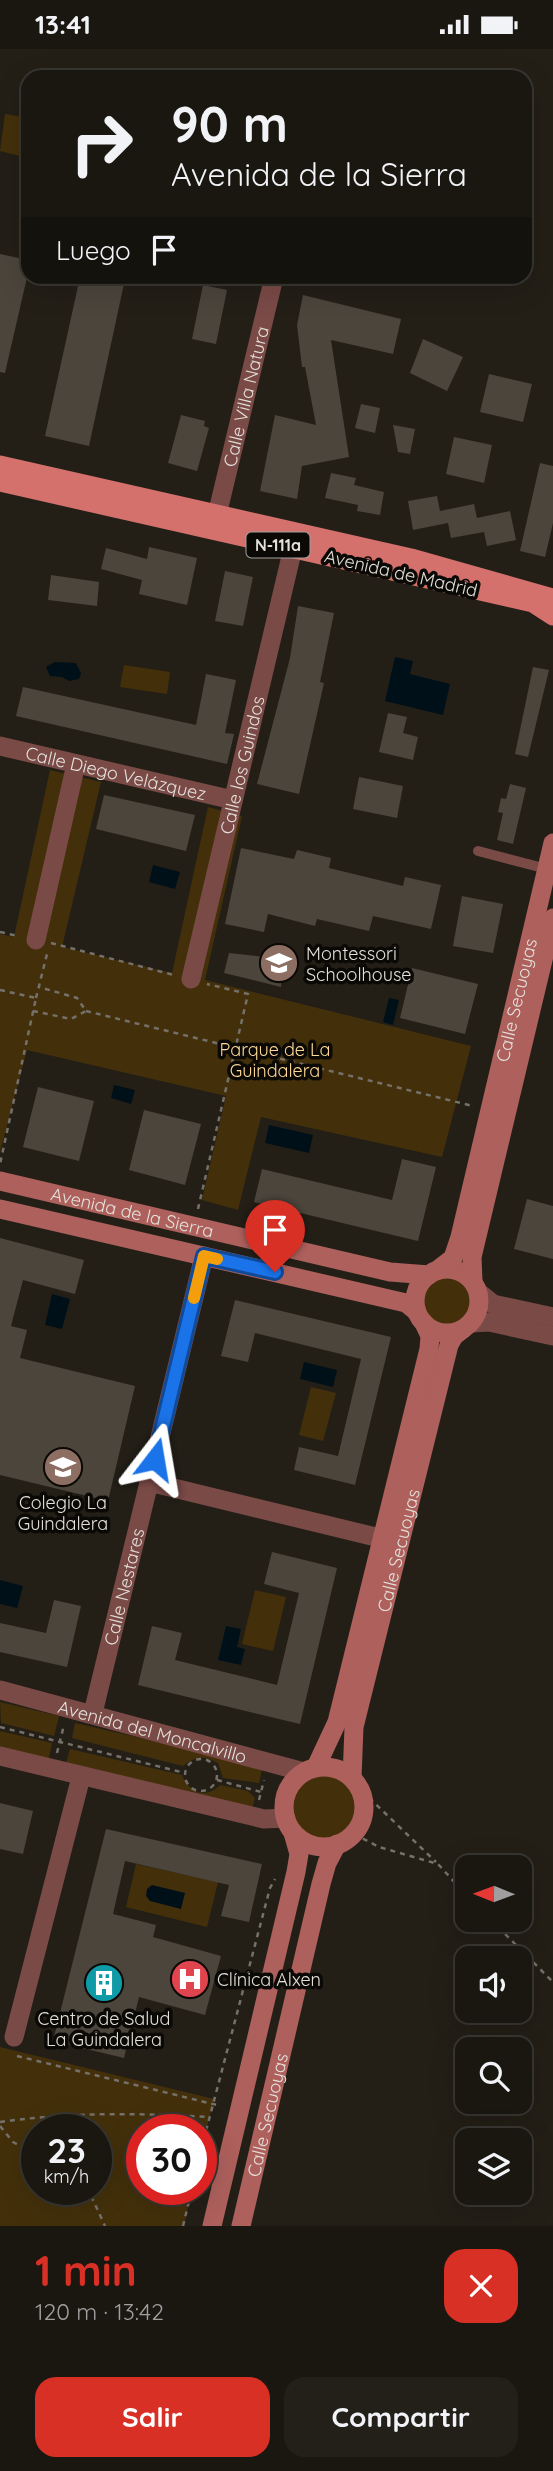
<!DOCTYPE html>
<html lang="es">
<head>
<meta charset="utf-8">
<style>
	:root { --surface:#1a1711; --page:#23201a; --text:#f1f3f6; --muted:#9f9f9f; --line:#383631; --accent:#d93025 }
	body { margin:0; font-family:Quicksand,sans-serif; background:var(--page); color:var(--text); height:100vh; display:flex; flex-direction:column; font-size:26px; white-space:nowrap }
	* { box-sizing:border-box; margin:0 }
	p { font-size:23px; color:var(--muted) }
	.icon { flex:none; width:38px; height:38px; fill:none; stroke:currentColor; stroke-width:2; stroke-linecap:round; stroke-linejoin:round }
	.map { position:relative; height:2177px; overflow:hidden }
	.panel { display:flex; flex-direction:column; background:var(--surface); flex:1 }
	.panel>* { flex:none }
	.top-card { position:absolute; left:21px; top:21px; width:511px; height:214px; border-radius:21px; box-shadow:0 7px 28px #0002,0 0 0 2px var(--line); background:#1a1711; color:var(--text); overflow:hidden }
	.needle { width:46px; rotate:271deg }
	.tools { position:absolute; left:455px; top:1806px; display:grid; gap:14px }
	.tools a { display:grid; place-items:center; width:77px; height:77px; border-radius:14px; background:var(--surface); box-shadow:0 7px 28px #0002,0 0 0 2px var(--line); font-size:35px }
	.speed { position:absolute; left:21px; top:2065px; display:flex; gap:14px; font-size:35px; font-weight:700; text-align:center }
	.speed>* { display:grid; place-content:center; width:91px; height:91px; border-radius:50%; background:var(--surface); box-shadow:0 7px 28px #0002,0 0 0 2px var(--line); line-height:1 }
	.speed small { font-size:18px; font-weight:400 }
	.speed .limit { border:10px solid #d22; background:#fff; color:#111 }
	.pin { position:absolute; display:grid; place-items:center; width:60px; height:60px; color:#fff; margin:-72px -30px; border-radius:50% 50% 50% 0; rotate:-45deg; box-shadow:0 0 7px #0007 }
	.pin .icon { rotate:45deg }
	.me { position:absolute; width:77px; margin:-38px; rotate:14deg; stroke-linejoin:round; filter:drop-shadow(0 0 5px #0008) }
	.turn { display:flex; align-items:center; gap:24px; height:147px; padding:0 35px; font-size:32px }
	.turn .icon { width:91px; height:91px; stroke-width:2.5 }
	.turn b { display:block; font-size:49px; line-height:60px }
	.then { display:flex; align-items:center; height:66px; padding:0 35px; background:#0003; gap:14px; font-size:26px }
	.round { display:grid; place-items:center; flex:none; width:74px; height:74px; border-radius:21px; background:var(--page) }
	.head { display:flex; align-items:center; justify-content:space-between; height:119px; padding:0 35px }
	h1 { font-size:42px; font-weight:700; line-height:52px; color:var(--accent) }
	.cta { display:flex; gap:14px; margin-top:auto; padding:14px 35px }
	.cta a { flex:1; height:80px; border-radius:21px; background:var(--accent); color:#fff; font-size:28px; font-weight:700; line-height:80px; text-align:center }
	.cta a+a { background:var(--page); color:var(--text) }
	.status { display:flex; justify-content:space-between; align-items:center; height:49px; padding:0 35px; background:var(--surface); direction:ltr }
	.status svg { height:19px; fill:currentColor }
	.map>svg:first-child { display:block }
</style>
</head>
<body>
<div class="status"><b>13:41</b><svg viewBox="0 0 49 12"><path d="M0 12V9h3v3zM5 12V6h3v6zM10 12V3h3v9zM15 12V0h3v12zM26 1h20v11H26zM47 4h2v5h-2z"/></svg></div>
<div class="map">
<svg width="553" height="2177" viewBox="0 0 553 2177">
	<rect width="100%" height="100%" fill="#231f17"/>
	<!-- green -->
	<g fill="#43300b" fill-rule="evenodd">
		<path d="M 5,65 L 28,69 L 28,109 L 0,102 Z"/>
		<path d="M 124,616 L 170,623 L 167,645 L 120,638 Z"/>
		<path d="M 50,721 L 101,733 L 62,898 L 172,924 L 208,758 L 242,767 L 205,931 L 471,997 L 442,1108 L 261,1068 L 238,1161 L 202,1151 L 226,1047 L 27,1001 L 0,1103 L 0,885 L 14,888 Z"/>
		<circle cx="449" cy="1253" r="28"/>
		<path d="M 311,1338 L 336,1344 L 323,1392 L 299,1386 Z"/>
		<path d="M 255,1541 L 286,1548 L 273,1602 L 242,1595 Z"/>
		<path d="M 0,1653 L 59,1667 L 54,1687 L 1,1674 Z"/>
		<path d="M 75,1674 L 263,1717 L 259,1734 L 223,1729 L 218,1714 C 204,1706 195,1707 183,1717 L 72,1689 Z"/>
		<path d="M 0,1682 L 52,1694 L 48,1714 L 0,1702 Z"/>
		<path d="M 70,1700 L 182,1726 C 189,1743 205,1751 220,1736 L 248,1742 L 255,1749 L 251,1763 L 65,1718 Z"/>
		<path d="M 319,1723 C 388,1725 360,1831 289,1777 C 288,1750 290,1732 319,1723 Z"/>
		<path d="M 136,1815 L 218,1833 L 207,1878 L 126,1858 Z"/>
		<path d="M 0,1998 L 214,2050 L 201,2102 L 201,2081 L 142,2081 L 142,2140 L 192,2140 L 184,2177 L 0,2177 ZM 37,2081 L 96,2081 L 96,2140 L 37,2140 Z"/>
	</g>
	<!-- water -->
	<g fill="#001019">
		<path d="M 395,608 L 413,612 L 410,625 L 450,635 L 443,666 L 385,652 Z"/>
		<path d="M 55,613 L 76,614 L 81,624 L 79,630 L 69,632 L 62,628 L 50,627 L 46,618 Z"/>
		<path d="M 153,816 L 180,823 L 175,840 L 149,833 Z"/>
		<path d="M 389,949 L 399,951 L 393,976 L 383,973 Z"/>
		<path d="M 114,1036 L 135,1041 L 131,1055 L 111,1049 Z"/>
		<path d="M 269,1076 L 313,1086 L 309,1104 L 265,1094 Z"/>
		<path d="M 52,1245 L 70,1250 L 62,1280 L 45,1276 Z"/>
		<path d="M 304,1313 L 337,1321 L 333,1338 L 300,1330 Z"/>
		<path d="M 0,1531 L 23,1537 L 17,1559 L 0,1555 Z"/>
		<path d="M 226,1577 L 241,1580 L 237,1598 L 245,1600 L 241,1616 L 218,1611 Z"/>
		<path d="M 152,1836 L 185,1844 L 181,1860 L 150,1852 L 146,1847 L 147,1840 Z"/>
	</g>
	<!-- building -->
	<g fill="#4b453c">
		<path d="M 0,205 L 28,211 L 28,224 L 5,324 L 0,323 Z"/>
		<path d="M 80,228 L 125,230 L 89,397 L 45,387 Z"/>
		<path d="M 203,236 L 227,241 L 216,295 L 192,290 Z"/>
		<path d="M 303,246 L 401,270 L 393,305 L 331,291 L 349,408 L 302,417 L 297,450 L 260,442 L 275,366 L 316,376 L 305,318 L 302,318 L 297,276 Z"/>
		<path d="M 423,290 L 463,308 L 447,342 L 410,324 Z"/>
		<path d="M 489,325 L 532,335 L 523,373 L 480,363 Z"/>
		<path d="M 361,355 L 380,359 L 375,384 L 355,379 Z"/>
		<path d="M 181,366 L 205,372 L 204,377 L 209,379 L 197,422 L 168,414 Z"/>
		<path d="M 393,376 L 415,380 L 410,405 L 398,403 Z"/>
		<path d="M 454,388 L 492,396 L 484,434 L 446,425 Z"/>
		<path d="M 540,414 L 553,417 L 553,474 L 545,508 L 520,502 Z"/>
		<path d="M 331,424 L 356,429 L 354,436 L 384,443 L 380,466 L 357,462 L 358,456 L 325,449 Z"/>
		<path d="M 437,447 L 440,462 L 474,455 L 477,469 L 510,462 L 516,491 L 487,497 L 484,483 L 451,489 L 448,474 L 413,481 L 408,452 Z"/>
		<path d="M 149,498 L 197,509 L 187,556 L 139,545 L 142,531 L 101,520 L 106,499 L 147,510 Z"/>
		<path d="M 225,522 L 253,528 L 243,577 L 215,572 Z"/>
		<path d="M 51,526 L 99,533 L 97,557 L 48,551 Z"/>
		<path d="M 298,557 L 334,564 L 320,633 L 324,634 L 299,745 L 257,735 L 290,609 Z"/>
		<path d="M 533,618 L 549,621 L 528,708 L 515,705 Z"/>
		<path d="M 206,625 L 236,631 L 225,684 L 234,685 L 227,715 L 16,667 L 23,638 L 196,676 Z"/>
		<path d="M 388,664 L 407,668 L 403,684 L 418,688 L 413,711 L 379,703 Z"/>
		<path d="M 359,728 L 403,737 L 397,769 L 353,760 Z"/>
		<path d="M 510,735 L 526,739 L 513,795 L 497,791 L 503,764 L 498,763 L 501,749 L 506,750 Z"/>
		<path d="M 104,746 L 195,766 L 186,802 L 96,780 Z"/>
		<path d="M 241,799 L 294,810 L 297,801 L 331,809 L 329,819 L 403,837 L 405,828 L 441,836 L 431,880 L 373,867 L 369,882 L 317,870 L 315,877 L 268,865 L 264,883 L 225,875 Z"/>
		<path d="M 462,847 L 503,855 L 493,904 L 453,897 Z"/>
		<path d="M 229,904 L 282,910 L 281,938 L 224,924 Z"/>
		<path d="M 412,919 L 478,935 L 465,985 L 400,969 Z"/>
		<path d="M 38,1038 L 94,1052 L 79,1112 L 23,1098 Z"/>
		<path d="M 144,1061 L 201,1075 L 185,1136 L 129,1121 Z"/>
		<path d="M 402,1110 L 436,1118 L 418,1192 L 254,1153 L 262,1120 L 392,1151 Z"/>
		<path d="M 527,1150 L 553,1157 L 553,1210 L 514,1200 Z"/>
		<path d="M 0,1189 L 84,1211 L 75,1245 L 23,1231 L 11,1277 L 27,1281 L 20,1309 L 135,1337 L 108,1452 L 0,1426 Z"/>
		<path d="M 235,1251 L 391,1288 L 355,1436 L 294,1421 L 299,1398 L 338,1407 L 361,1310 L 255,1284 L 248,1313 L 221,1307 Z"/>
		<path d="M 272,1503 L 337,1519 L 300,1675 L 138,1636 L 152,1577 L 182,1584 L 175,1611 L 277,1636 L 299,1544 L 264,1535 Z"/>
		<path d="M 54,1551 L 81,1557 L 67,1618 L 0,1603 L 0,1574 L 46,1584 Z"/>
		<path d="M 0,1754 L 33,1762 L 23,1805 L 0,1800 Z"/>
		<path d="M 106,1780 L 262,1815 L 249,1873 L 221,1867 L 229,1836 L 125,1812 L 113,1865 L 156,1876 L 153,1888 L 221,1907 L 205,1966 L 139,1948 L 124,2009 L 53,1992 Z"/>
	</g>
	<g fill="none" stroke-linecap="round" stroke-linejoin="round">
		<!-- path -->
		<g stroke="#75716a" stroke-width="2.5" stroke-dasharray="5 5" stroke-linecap="butt">
			<path d="M 0,883 L 18,887"/>
			<path d="M 51,894 L 174,926"/>
			<path d="M 0,941 L 36,949 L 0,1115"/>
			<path d="M 36,949 L 47,905"/>
			<path d="M 33,962 L 71,970 L 86,962 L 77,949 L 39,938"/>
			<path d="M 86,962 L 473,1057"/>
			<path d="M 198,1160 L 248,945 L 207,935"/>
			<path d="M 0,1678 L 185,1724"/>
			<path d="M 57,1704 L 64,1676"/>
			<circle cx="201" cy="1726" r="16"/>
			<path d="M 217,1731 L 261,1743"/>
			<path d="M 362,1742 L 436,1813"/>
			<path d="M 259,1751 L 264,1731"/>
			<path d="M 354,1785 L 379,1798 L 438,1815 L 467,1847"/>
			<path d="M 491,1871 L 553,1933"/>
			<path d="M 17,2007 L 221,2057"/>
			<path d="M 0,2073 C 70,2063 138,2064 209,2068"/>
			<path d="M 0,2077 L 13,2093 L 37,2106"/>
			<path d="M 201,2101 L 270,1839 L 275,1830"/>
			<path d="M 84,2140 L 93,2151 L 105,2177"/>
			<path d="M 183,2177 L 192,2140"/>
		</g>
		<!-- service -->
		<path stroke="#7a4a47" stroke-width="10" d="M 478,802 L 547,820"/>
		<!-- minor -->
		<g stroke="#7a4a47" stroke-width="19">
			<path id="s1" d="M 217,466 L 274,228"/>
			<path id="s2" d="M 0,697 L 233,751"/>
			<path d="M 36,891 L 76,715"/>
			<path id="s3" d="M 191,930 L 293,499"/>
			<path d="M 478,1243 L 493,1255 L 553,1268"/>
			<path d="M 471,1274 L 489,1273 L 553,1287"/>
			<path d="M 149,1433 L 384,1490"/>
			<path id="s4" d="M 0,1641 L 304,1723"/>
			<path id="s5" d="M 93,1664 L 204,1207"/>
			<path d="M 0,1707 L 264,1770 L 286,1769"/>
			<path d="M 14,1988 L 81,1728"/>
		</g>
		<!-- secondary -->
		<g stroke="#ad605c" stroke-width="19">
			<path id="s6" d="M 0,1132 L 390,1223 L 429,1226"/>
			<path d="M 0,1160 L 406,1254 L 417,1263"/>
			<circle cx="447" cy="1252" r="32"/>
			<path id="s7" d="M 436,1222 L 453,1209 L 460,1188 L 553,794"/>
			<path d="M 473,1233 L 472,1208 L 553,869"/>
			<path d="M 316,1718 L 337,1673 L 429,1300 L 430,1287 L 424,1274"/>
			<circle cx="324" cy="1758" r="40"/>
			<path id="s8" d="M 352,1729 L 354,1678 L 449,1296 L 454,1287 L 463,1280"/>
			<path d="M 212,2177 L 296,1823 L 299,1805 L 293,1784"/>
			<path id="s9" d="M 241,2177 L 321,1835 L 327,1814 L 337,1795"/>
		</g>
		<!-- primary -->
		<g stroke="#d5716c" stroke-width="19">
			<path d="M 0,416 L 411,509 L 553,549"/>
			<path d="M 0,433 L 511,549 L 533,554 L 553,567"/>
		</g>
	</g>
	<g fill="none" stroke-linecap="round" stroke-linejoin="round">
		<!-- route casing -->
		<g stroke="#114b97" stroke-width="18">
			<path id="route" d="M 155,1410 L 204,1207 L 275,1223"/>
		</g>
		<!-- route -->
		<use href="#route" stroke="#1a73e8" stroke-width="12"/>
		<!-- slow -->
		<path stroke="#f59e0b" stroke-width="12" d="M 194,1249 L 204,1207 L 217,1210"/>
	</g>
	<!-- icons -->
	<defs>
		<g id="school-disc" transform="scale(2.0125)"><circle r="9.5" fill="#8d6e63" stroke="#0b0906"/><path d="M0-5L7-2L0 1L-7-2ZM-4 1L0 2.5L4 1V4Q0 6-4 4Z" fill="#fff"/></g>
		<g id="hospital-disc" transform="scale(2.0125)"><circle r="9.5" fill="#e0444e" stroke="#0b0906"/><path d="M-5-5h3v3.5h4V-5h3V5h-3V1.5h-4V5h-3Z" fill="#fff"/></g>
		<g id="building-disc" transform="scale(2.0125)"><circle r="9.5" fill="#0f9aa8" stroke="#0b0906"/><path d="M-4-6H4V6H1V3H-1V6H-4ZM-2.5-4.3h1.7v1.8h-1.7ZM.8-4.3h1.7v1.8H.8ZM-2.5-1h1.7V.8h-1.7ZM.8-1h1.7V.8H.8Z" fill="#fff"/></g>
	</defs>
	<g fill-rule="evenodd">
		<use href="#school-disc" x="279" y="914"/>
		<use href="#school-disc" x="63" y="1418"/>
		<use href="#hospital-disc" x="190" y="1930"/>
		<use href="#building-disc" x="104" y="1934"/>
	</g>
	<g text-anchor="middle" dominant-baseline="central" stroke-width="7" stroke-linejoin="round" paint-order="stroke">
		<!-- shield labels -->
		<rect fill="#0b0906" stroke="#a3a09b" stroke-width="2" x="246.5" y="483.5" width="63" height="25" rx="5"/>
		<g font-size="16" font-weight="bold" fill="#e4e1db">
			<text x="278" y="496">N-111a</text>
		</g>
		<!-- street labels -->
		<g font-size="18" fill="#e4e1db" stroke="#0b0906">
			<text stroke="none"><textPath href="#s1" startOffset="122">Calle Villa Natura</textPath></text>
			<text transform="translate(401 524) rotate(13)">Avenida de Madrid</text>
			<text stroke="none"><textPath href="#s3" startOffset="220">Calle los Guindos</textPath></text>
			<text stroke="none"><textPath href="#s2" startOffset="119">Calle Diego Velázquez</textPath></text>
			<text stroke="none"><textPath href="#s7" startOffset="287">Calle Secuoyas</textPath></text>
			<text stroke="none"><textPath href="#s6" startOffset="136">Avenida de la Sierra</textPath></text>
			<text stroke="none"><textPath href="#s8" startOffset="233">Calle Secuoyas</textPath></text>
			<text stroke="none"><textPath href="#s5" startOffset="130">Calle Nestares</textPath></text>
			<text stroke="none"><textPath href="#s4" startOffset="158">Avenida del Moncalvillo</textPath></text>
			<text stroke="none"><textPath href="#s9" startOffset="114">Calle Secuoyas</textPath></text>
		</g>
		<!-- poi labels -->
		<g font-size="18" fill="#e4e1db" stroke="#0b0906" text-anchor="start">
			<text x="306" y="904">Montessori<tspan x="306" dy="21">Schoolhouse</tspan></text>
			<text x="63" y="1453" text-anchor="middle">Colegio La<tspan x="63" dy="21">Guindalera</tspan></text>
			<text x="217" y="1930">Clínica Alxen</text>
			<text x="104" y="1969" text-anchor="middle">Centro de Salud<tspan x="104" dy="21">La Guindalera</tspan></text>
		</g>
		<!-- park labels -->
		<g font-size="18" fill="#fed895" stroke="#0b0906">
			<text x="275" y="1000">Parque de La<tspan x="275" dy="21">Guindalera</tspan></text>
		</g>
	</g>
</svg>
<div class="tools">
<a><svg class="needle" viewBox="-14 -14 28 28"><path d="M0-13l5 13h-10z" fill="#e53935"/><path d="M0 13l5-13h-10z" fill="#9f9f9f"/></svg></a>
<a><svg class="icon" aria-label="sound" viewBox="0 0 24 24"><path d="M4 9h4l5-4v14l-5-4H4zM17 9q2 3 0 6"/></svg></a>
<a><svg class="icon" aria-label="search" viewBox="0 0 24 24"><circle cx="10" cy="10" r="6"/><path d="M15 15l6 6"/></svg></a>
<a><svg class="icon" aria-label="layers" viewBox="0 0 24 24"><path d="M12 4l9 5-9 5-9-5zM3 14l9 5 9-5"/></svg></a>
</div>
<div class="speed"><div>23<small>km/h</small></div><div class="limit">30</div></div>
<div class="pin" style="left:275px;top:1223px;background:#d93025"><svg class="icon" aria-label="arrive" viewBox="0 0 24 24"><path d="M6 21V4h12l-3 4 3 4H6"/></svg></div>
<svg class="me" style="left:155px;top:1410px" viewBox="-20 -20 40 40"><path d="M0-17L14 15 0 8-14 15z" fill="#1a73e8" stroke="#fff" stroke-width="4"/></svg>
<div class="top-card">
<div class="turn"><svg class="icon" aria-label="right" viewBox="0 0 24 24"><path d="M7 20v-9h11M14 6l5 5-5 5"/></svg><div><b>90 m</b>Avenida de la Sierra</div></div>
<div class="then">Luego<svg class="icon" aria-label="arrive" viewBox="0 0 24 24"><path d="M6 21V4h12l-3 4 3 4H6"/></svg></div>
</div>
</div>
<section class="panel">
<div class="head"><div><h1>1 min</h1><p>120 m · 13:42</p></div><a class="round" style="background:#d93025;color:#fff"><svg class="icon" aria-label="close" viewBox="0 0 24 24"><path d="M6 6l12 12M18 6L6 18"/></svg></a></div>
<div class="cta"><a>Salir</a><a>Compartir</a></div>
</section>
</body>
</html>
